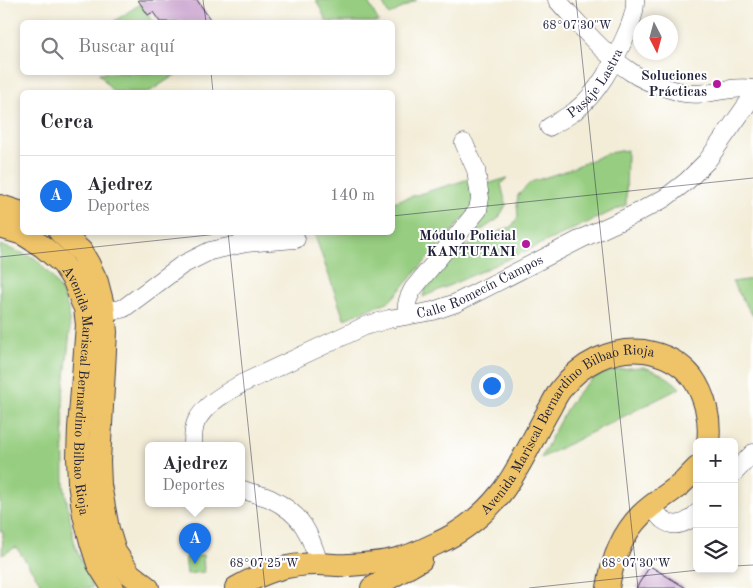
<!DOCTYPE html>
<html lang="es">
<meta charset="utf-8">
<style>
:root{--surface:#fff;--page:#f2f2f3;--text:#2b2b33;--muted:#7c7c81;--line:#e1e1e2;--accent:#1a73e8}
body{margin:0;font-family:"Old Standard TT",serif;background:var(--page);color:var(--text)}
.controls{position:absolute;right:15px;bottom:15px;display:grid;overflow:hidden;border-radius:8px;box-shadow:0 2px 8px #0003}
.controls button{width:45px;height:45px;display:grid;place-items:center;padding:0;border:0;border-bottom:1px solid var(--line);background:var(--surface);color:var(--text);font:25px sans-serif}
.compass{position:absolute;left:633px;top:15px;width:45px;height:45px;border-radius:50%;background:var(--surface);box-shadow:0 2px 8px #0003;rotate:174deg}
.you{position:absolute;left:491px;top:385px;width:18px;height:18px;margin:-12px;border:4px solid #fff;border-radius:50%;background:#1a73e8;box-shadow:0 0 0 8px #1a73e833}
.badge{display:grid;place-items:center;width:32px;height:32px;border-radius:50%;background:var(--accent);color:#fff;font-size:16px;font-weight:700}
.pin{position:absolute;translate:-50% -41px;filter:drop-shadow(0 1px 2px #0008)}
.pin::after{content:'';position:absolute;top:26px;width:18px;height:15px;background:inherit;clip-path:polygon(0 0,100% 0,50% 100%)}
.popup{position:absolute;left:145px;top:442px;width:100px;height:65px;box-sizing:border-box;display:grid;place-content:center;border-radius:8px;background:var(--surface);filter:drop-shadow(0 1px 4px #0005);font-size:16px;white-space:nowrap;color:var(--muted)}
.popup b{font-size:19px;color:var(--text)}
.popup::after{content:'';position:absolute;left:50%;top:100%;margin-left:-10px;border:10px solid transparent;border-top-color:var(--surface)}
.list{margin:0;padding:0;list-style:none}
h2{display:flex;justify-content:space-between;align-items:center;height:65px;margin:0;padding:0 20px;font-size:21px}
h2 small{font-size:16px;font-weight:400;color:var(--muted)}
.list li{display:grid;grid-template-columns:32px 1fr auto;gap:15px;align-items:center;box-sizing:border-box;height:80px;padding:0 20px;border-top:1px solid var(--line)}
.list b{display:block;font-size:19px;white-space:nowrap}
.list p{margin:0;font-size:16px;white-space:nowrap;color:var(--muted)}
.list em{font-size:16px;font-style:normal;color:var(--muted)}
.icon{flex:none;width:28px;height:28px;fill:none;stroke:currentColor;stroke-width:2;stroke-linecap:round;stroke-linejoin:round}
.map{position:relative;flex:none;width:753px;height:588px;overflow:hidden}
.search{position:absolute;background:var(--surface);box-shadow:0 2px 8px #0003;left:20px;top:20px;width:375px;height:55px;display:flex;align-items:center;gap:12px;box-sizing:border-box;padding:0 18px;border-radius:8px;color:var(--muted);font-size:19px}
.panel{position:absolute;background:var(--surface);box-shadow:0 2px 8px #0003;left:20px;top:90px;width:375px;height:145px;border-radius:8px}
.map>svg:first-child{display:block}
.green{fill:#96cd80;stroke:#5c785e}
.building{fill:#c9a2ce}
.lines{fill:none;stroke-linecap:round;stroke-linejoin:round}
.minor-casing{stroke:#414053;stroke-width:19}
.major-casing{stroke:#414053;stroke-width:24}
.minor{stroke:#fff;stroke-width:18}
.major{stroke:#efc469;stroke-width:22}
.ticks{fill:none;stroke:#22223b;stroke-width:1;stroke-opacity:0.45}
.poi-dot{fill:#b5179e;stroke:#fff;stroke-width:2}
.labels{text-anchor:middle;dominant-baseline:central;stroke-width:4;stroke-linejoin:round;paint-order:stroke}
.poi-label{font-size:14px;font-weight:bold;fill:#22223b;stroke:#fff;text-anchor:end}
.street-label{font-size:14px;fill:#22223b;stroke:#fff}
.ticks-label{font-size:12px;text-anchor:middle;fill:#22223b;stroke:#fff;stroke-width:4;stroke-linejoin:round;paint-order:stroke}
</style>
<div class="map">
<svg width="753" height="588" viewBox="0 0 753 588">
<rect width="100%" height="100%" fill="#fff"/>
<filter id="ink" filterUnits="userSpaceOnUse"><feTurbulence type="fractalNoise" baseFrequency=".02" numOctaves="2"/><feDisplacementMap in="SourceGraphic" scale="10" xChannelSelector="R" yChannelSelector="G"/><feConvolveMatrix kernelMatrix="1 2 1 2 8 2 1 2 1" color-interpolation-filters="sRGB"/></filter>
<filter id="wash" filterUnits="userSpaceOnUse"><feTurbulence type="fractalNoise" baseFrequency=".0096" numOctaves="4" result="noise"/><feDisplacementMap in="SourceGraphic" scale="20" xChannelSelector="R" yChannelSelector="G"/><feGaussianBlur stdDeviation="1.12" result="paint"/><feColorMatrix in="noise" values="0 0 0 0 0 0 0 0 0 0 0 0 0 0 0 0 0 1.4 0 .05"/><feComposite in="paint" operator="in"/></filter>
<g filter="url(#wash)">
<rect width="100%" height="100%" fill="#f3edd8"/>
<path class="green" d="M316,0H367L379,22H327Z
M381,0H417L389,15Z
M140,4L153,22H113Z
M99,73H178L149,92H113Z
M627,150L626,205L464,279L423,297L425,288L455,252L512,226L518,217L517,203L518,195L531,182L565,171L608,153Z
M507,178L501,184L506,205L498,219L483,229L461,239L484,185Z
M469,179L474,200L470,211L390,301L344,319L314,233L392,232L393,202Z
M0,245L35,258L52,277L63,294L69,312L70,331L63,396L64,485L75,546L93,588H44L16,547L2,555L3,532L0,531Z
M753,279V316L732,282Z
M643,367C658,371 669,377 680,388L541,458C555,432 567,399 591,380C605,369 626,368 643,367Z
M203,555L204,572L187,574L185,557Z"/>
<g id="blocks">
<path class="building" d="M138,0H197L212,22H160L153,12L148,15Z
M650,566L686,588H636Z"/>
</g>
</g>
<g filter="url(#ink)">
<use href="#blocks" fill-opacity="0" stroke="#414053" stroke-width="1"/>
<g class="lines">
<g class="minor-casing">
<g id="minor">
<path d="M557,0C580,25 602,53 631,72C642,80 656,85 670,89C674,90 679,92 684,93C707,97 730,85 753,89"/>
<path id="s1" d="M549,127C558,122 567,117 575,111C599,92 613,64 625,37C630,26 636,12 635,0"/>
<path d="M103,305L113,311L124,308L182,265L210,251L246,243L296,239"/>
<path d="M408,315C405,305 408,298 413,289L478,210L480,198L476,170L464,143"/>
<path id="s2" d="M193,445C193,438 193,429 196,422C205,404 224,394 241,384L365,326L389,319L433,311L456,303L585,237L635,214L665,198L687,181L707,161L753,96"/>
<path d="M734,473L753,453"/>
<path d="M241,489C251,493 262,495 271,499C302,514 310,533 319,564"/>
<path d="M652,506C655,510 659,517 663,520C675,529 688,523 697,513"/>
</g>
</g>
<g class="major-casing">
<g id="major">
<path d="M0,206L22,213"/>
<path id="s3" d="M0,227L23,234L42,246L63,264L74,281L82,302L85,308L87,325L79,428L78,457L79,483L84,515L91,542L98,564L113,588"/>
<path d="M60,232L81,251L88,263L97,282L103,305L106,332L99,461L100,485L108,529L115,552L130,574L148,588"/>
<path id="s4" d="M236,588C264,572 285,564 318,564C328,564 338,566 348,565C365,564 384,563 401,558C414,555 433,545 446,539C467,528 486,512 501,493C520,469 534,435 550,408C553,402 557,394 561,389C580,364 612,347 644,351C663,354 680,362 692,377C705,395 711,420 708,442"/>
<path d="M372,588L421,560"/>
<path d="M608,588C612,561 621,535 641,515C652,504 667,495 680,485C686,480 691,474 697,468"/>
</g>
</g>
<use href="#minor" class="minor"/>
<use href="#major" class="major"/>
</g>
</g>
<path class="ticks" d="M203,0L206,22M576,0L638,588M211,72L213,92M392,216L753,178M228,232L265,588M0,257L237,232M734,566L753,565M529,588L708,569"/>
<g class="poi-dot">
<circle cx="717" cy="84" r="5"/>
<circle cx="526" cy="244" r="5"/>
</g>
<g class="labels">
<g class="poi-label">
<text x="707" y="76">Soluciones<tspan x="707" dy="16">Prácticas</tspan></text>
<text x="516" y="236">Módulo Policial<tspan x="516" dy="16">KANTUTANI</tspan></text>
</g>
<g class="street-label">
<text stroke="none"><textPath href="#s1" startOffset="65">Pasaje Lastra</textPath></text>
<text stroke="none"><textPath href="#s2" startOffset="342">Calle Romecín Campos</textPath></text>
<text stroke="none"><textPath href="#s3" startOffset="205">Avenida Mariscal Bernardino Bilbao Rioja</textPath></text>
<text stroke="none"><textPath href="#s4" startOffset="391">Avenida Mariscal Bernardino Bilbao Rioja</textPath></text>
</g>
</g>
<g class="ticks-label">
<text x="577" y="29">68°07'30"W</text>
<text x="264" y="567">68°07'25"W</text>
<text x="636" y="567">68°07'30"W</text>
</g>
</svg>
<div class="controls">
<button>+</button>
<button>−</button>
<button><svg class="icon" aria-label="layers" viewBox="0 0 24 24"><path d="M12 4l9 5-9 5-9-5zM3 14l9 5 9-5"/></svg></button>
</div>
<svg class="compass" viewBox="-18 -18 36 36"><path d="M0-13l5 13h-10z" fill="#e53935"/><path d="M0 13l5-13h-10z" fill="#7c7c81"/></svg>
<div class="you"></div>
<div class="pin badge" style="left:195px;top:564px">A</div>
<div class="popup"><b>Ajedrez</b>Deportes</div>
<div class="search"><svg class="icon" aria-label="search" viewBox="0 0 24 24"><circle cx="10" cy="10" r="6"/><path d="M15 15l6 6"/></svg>Buscar aquí</div>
<section class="panel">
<h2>Cerca<small></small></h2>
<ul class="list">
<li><span class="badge">A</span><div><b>Ajedrez</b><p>Deportes</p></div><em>140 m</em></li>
</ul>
</section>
</div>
